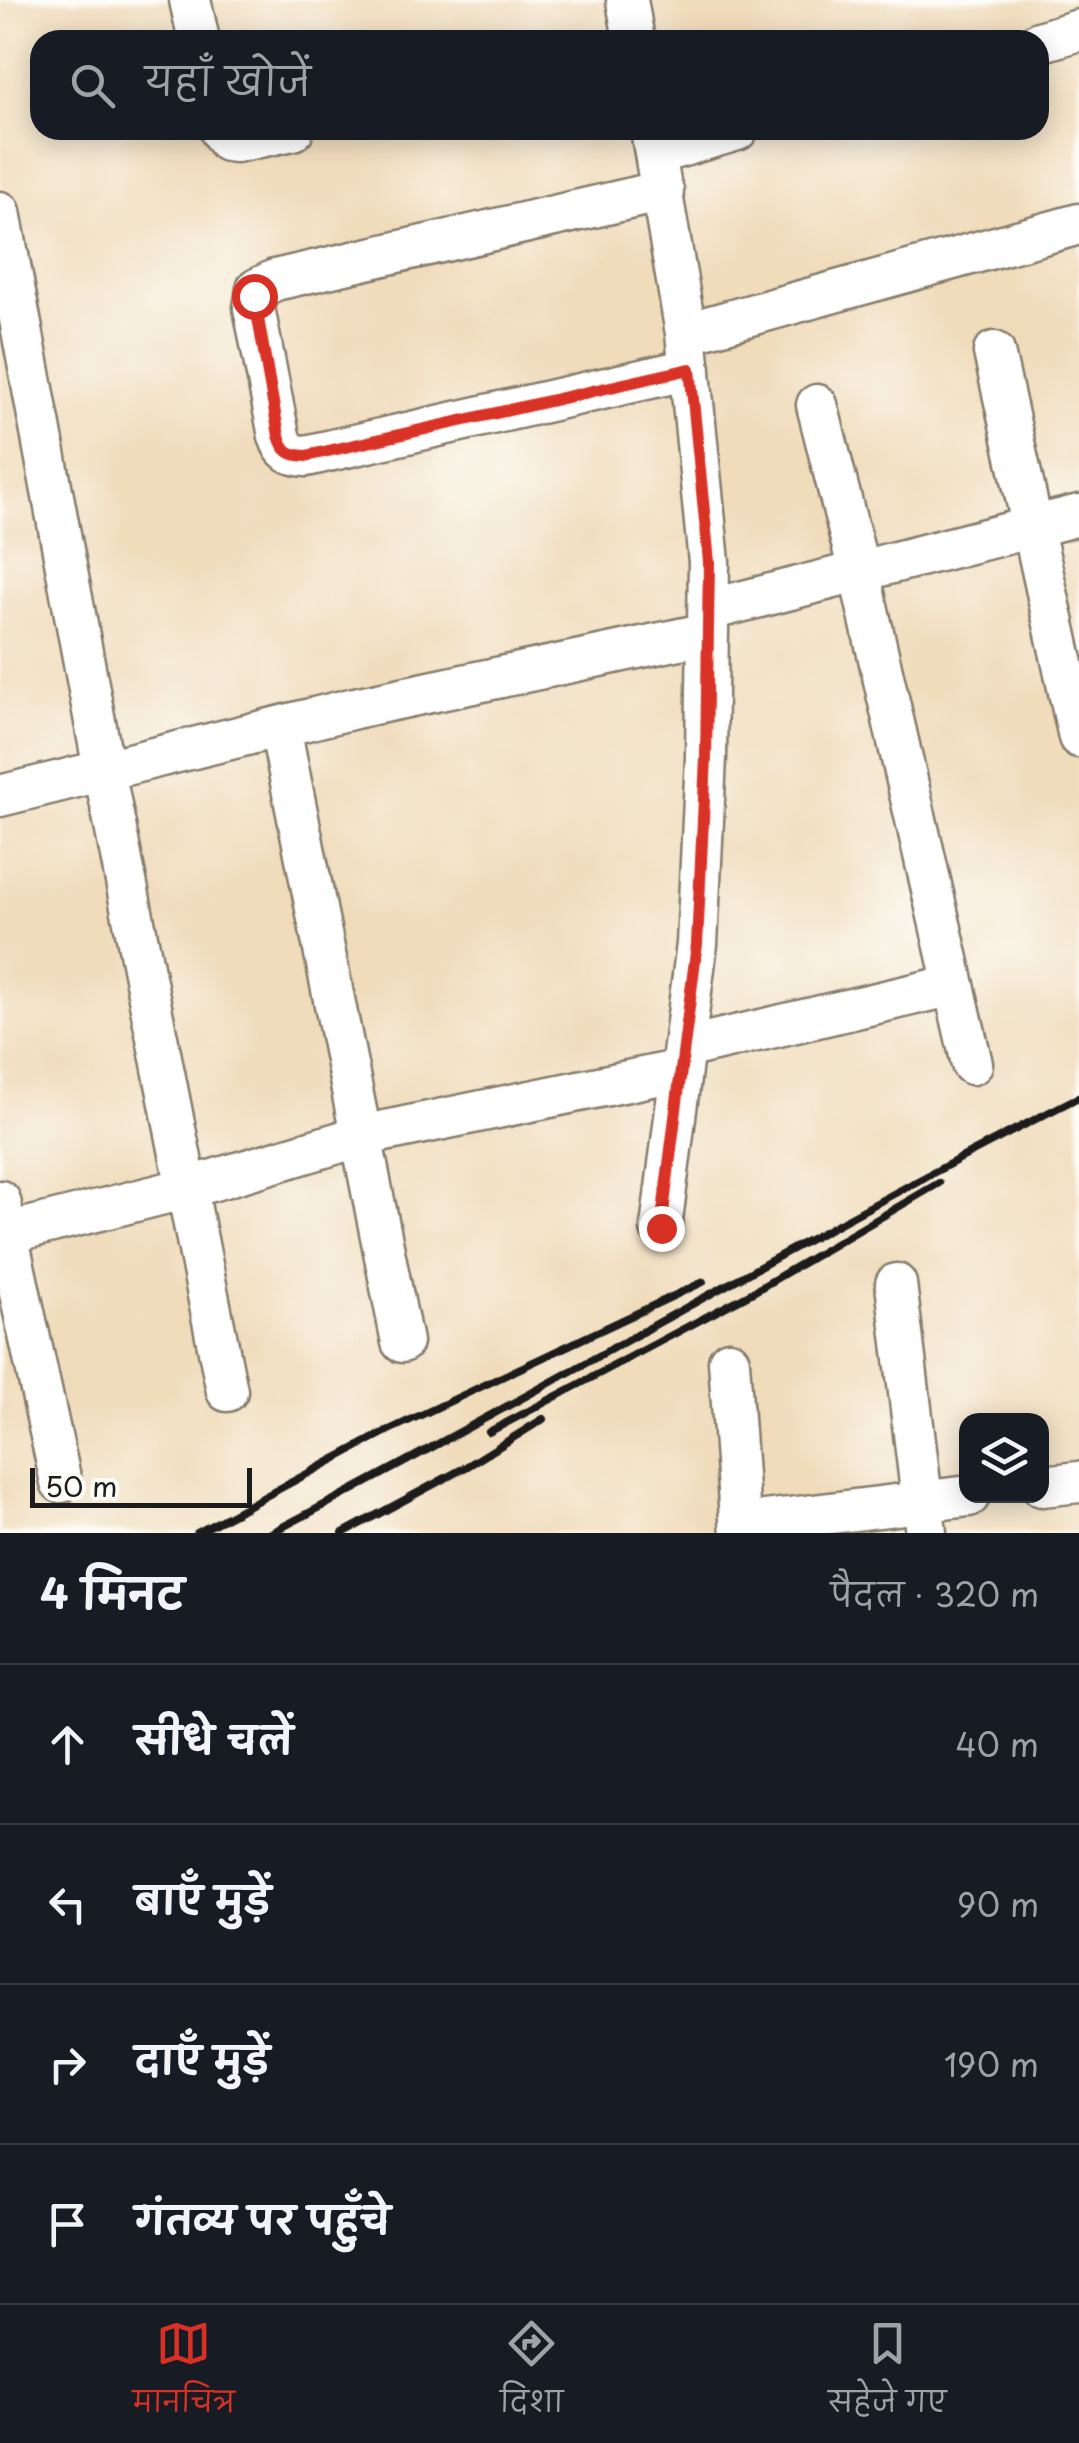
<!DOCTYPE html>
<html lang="hi">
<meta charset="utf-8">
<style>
:root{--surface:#171b24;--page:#242831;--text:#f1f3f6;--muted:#9ea1a6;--line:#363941;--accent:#d93025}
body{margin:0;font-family:"Playpen Sans","Playpen Sans Deva",sans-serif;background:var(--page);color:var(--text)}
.controls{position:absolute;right:30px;bottom:30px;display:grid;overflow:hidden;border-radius:20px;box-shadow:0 5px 25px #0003}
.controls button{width:90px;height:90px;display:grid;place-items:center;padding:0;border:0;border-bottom:2px solid var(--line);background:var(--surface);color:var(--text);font:50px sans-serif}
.scale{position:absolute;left:30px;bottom:25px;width:222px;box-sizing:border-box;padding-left:10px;border:5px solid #1c1c1c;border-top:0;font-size:28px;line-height:35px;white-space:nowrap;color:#1c1c1c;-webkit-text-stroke:8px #fdfcf7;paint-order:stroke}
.stop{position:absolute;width:30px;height:30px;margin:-22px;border:8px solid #d93025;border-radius:50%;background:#fff}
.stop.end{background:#d93025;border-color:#fff;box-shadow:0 2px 10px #0008}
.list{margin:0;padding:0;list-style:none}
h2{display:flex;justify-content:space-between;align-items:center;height:130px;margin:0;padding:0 40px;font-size:42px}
h2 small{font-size:32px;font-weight:400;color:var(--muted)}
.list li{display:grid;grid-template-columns:65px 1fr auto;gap:30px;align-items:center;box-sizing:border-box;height:160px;padding:0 40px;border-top:2px solid var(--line)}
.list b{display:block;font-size:38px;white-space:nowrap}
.list em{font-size:32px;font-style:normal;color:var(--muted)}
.icon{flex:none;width:55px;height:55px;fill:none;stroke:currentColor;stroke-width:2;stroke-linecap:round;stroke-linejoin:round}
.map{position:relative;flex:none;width:1079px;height:1533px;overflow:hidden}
.search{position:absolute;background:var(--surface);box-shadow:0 5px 25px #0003;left:30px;right:30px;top:30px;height:110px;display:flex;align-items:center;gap:25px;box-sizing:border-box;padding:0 35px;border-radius:30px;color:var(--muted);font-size:38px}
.sheet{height:770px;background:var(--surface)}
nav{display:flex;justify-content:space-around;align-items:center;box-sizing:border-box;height:140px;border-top:2px solid var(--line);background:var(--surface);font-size:28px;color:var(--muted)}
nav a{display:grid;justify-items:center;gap:5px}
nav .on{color:var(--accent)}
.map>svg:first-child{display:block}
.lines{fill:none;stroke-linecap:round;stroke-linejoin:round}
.minor-casing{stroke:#867c6c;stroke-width:45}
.minor{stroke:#fff;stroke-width:40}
.rail{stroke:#1c1c1c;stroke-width:8}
.route{stroke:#d93025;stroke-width:12}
</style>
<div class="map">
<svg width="1079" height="1533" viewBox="0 0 1079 1533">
<rect width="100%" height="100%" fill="#fdfcf7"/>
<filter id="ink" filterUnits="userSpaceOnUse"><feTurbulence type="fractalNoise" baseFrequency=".01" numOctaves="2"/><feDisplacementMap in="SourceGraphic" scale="20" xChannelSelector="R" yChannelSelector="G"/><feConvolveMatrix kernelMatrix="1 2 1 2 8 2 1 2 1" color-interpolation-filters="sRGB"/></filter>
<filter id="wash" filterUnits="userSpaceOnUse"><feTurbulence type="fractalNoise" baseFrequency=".0048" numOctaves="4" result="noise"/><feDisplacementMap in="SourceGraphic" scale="40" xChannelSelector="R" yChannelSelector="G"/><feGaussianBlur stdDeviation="2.25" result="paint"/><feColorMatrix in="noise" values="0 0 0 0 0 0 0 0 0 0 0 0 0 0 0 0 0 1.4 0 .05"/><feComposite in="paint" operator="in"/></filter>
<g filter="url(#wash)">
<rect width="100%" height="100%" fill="#f0dcbb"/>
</g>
<g filter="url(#ink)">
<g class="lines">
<g class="minor-casing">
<path id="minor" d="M190,0L199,40
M627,0L634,40
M1039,42L1079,30
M220,130L227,141L236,142L293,130
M651,130L686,333L709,562L706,757L697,944L661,1228
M656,154L737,130
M663,191L275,280L257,289L254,308L279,436C284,452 290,455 306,456L690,369
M0,212L104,770L227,1391
M686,333L1079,224
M994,352L1079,737
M817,405L859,571L972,1064
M709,610L1079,515
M280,727L402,1342
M0,796L355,708L708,633
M684,1048L954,985
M0,1201L61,1482
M0,1235L187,1188L361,1136L681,1070
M896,1284L926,1533
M729,1361L741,1533
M1042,1486L1079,1482
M741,1524L969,1496"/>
</g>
<use href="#minor" class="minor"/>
<path class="rail" d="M489,1432L753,1292L939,1183
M197,1533L387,1431L703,1282
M271,1533C543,1392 806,1235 1079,1097
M343,1533L466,1467L543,1419"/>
</g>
</g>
<g class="lines" filter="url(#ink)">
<path class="route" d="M254,296L279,436C284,452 290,455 306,456L690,369L709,562L706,757L697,944L661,1228"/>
</g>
</svg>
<div class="controls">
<button><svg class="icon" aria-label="layers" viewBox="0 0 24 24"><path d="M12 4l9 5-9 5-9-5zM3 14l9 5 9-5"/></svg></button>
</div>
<div class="scale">50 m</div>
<div class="stop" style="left:254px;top:296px"></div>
<div class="stop end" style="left:661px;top:1228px"></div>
<div class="search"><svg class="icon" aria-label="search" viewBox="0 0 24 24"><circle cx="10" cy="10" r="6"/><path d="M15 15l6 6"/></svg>यहाँ खोजें</div>
</div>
<section class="sheet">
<h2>4 मिनट<small>पैदल · 320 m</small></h2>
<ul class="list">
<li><svg class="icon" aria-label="ahead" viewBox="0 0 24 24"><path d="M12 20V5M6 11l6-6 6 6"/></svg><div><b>सीधे चलें</b></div><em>40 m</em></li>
<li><svg class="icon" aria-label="left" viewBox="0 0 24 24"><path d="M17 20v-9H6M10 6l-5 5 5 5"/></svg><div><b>बाएँ मुड़ें</b></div><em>90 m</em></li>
<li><svg class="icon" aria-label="right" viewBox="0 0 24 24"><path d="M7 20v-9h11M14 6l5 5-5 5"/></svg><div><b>दाएँ मुड़ें</b></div><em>190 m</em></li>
<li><svg class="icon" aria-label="arrive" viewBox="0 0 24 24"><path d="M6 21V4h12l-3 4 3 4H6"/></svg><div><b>गंतव्य पर पहुँचे</b></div></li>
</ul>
</section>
<nav>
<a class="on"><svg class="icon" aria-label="map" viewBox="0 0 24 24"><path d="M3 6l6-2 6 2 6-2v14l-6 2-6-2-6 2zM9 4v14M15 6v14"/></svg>मानचित्र</a>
<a><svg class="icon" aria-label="directions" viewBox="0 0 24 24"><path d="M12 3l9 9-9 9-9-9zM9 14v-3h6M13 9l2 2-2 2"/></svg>दिशा</a>
<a><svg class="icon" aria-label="saved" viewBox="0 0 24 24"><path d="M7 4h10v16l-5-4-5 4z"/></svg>सहेजे गए</a>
</nav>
